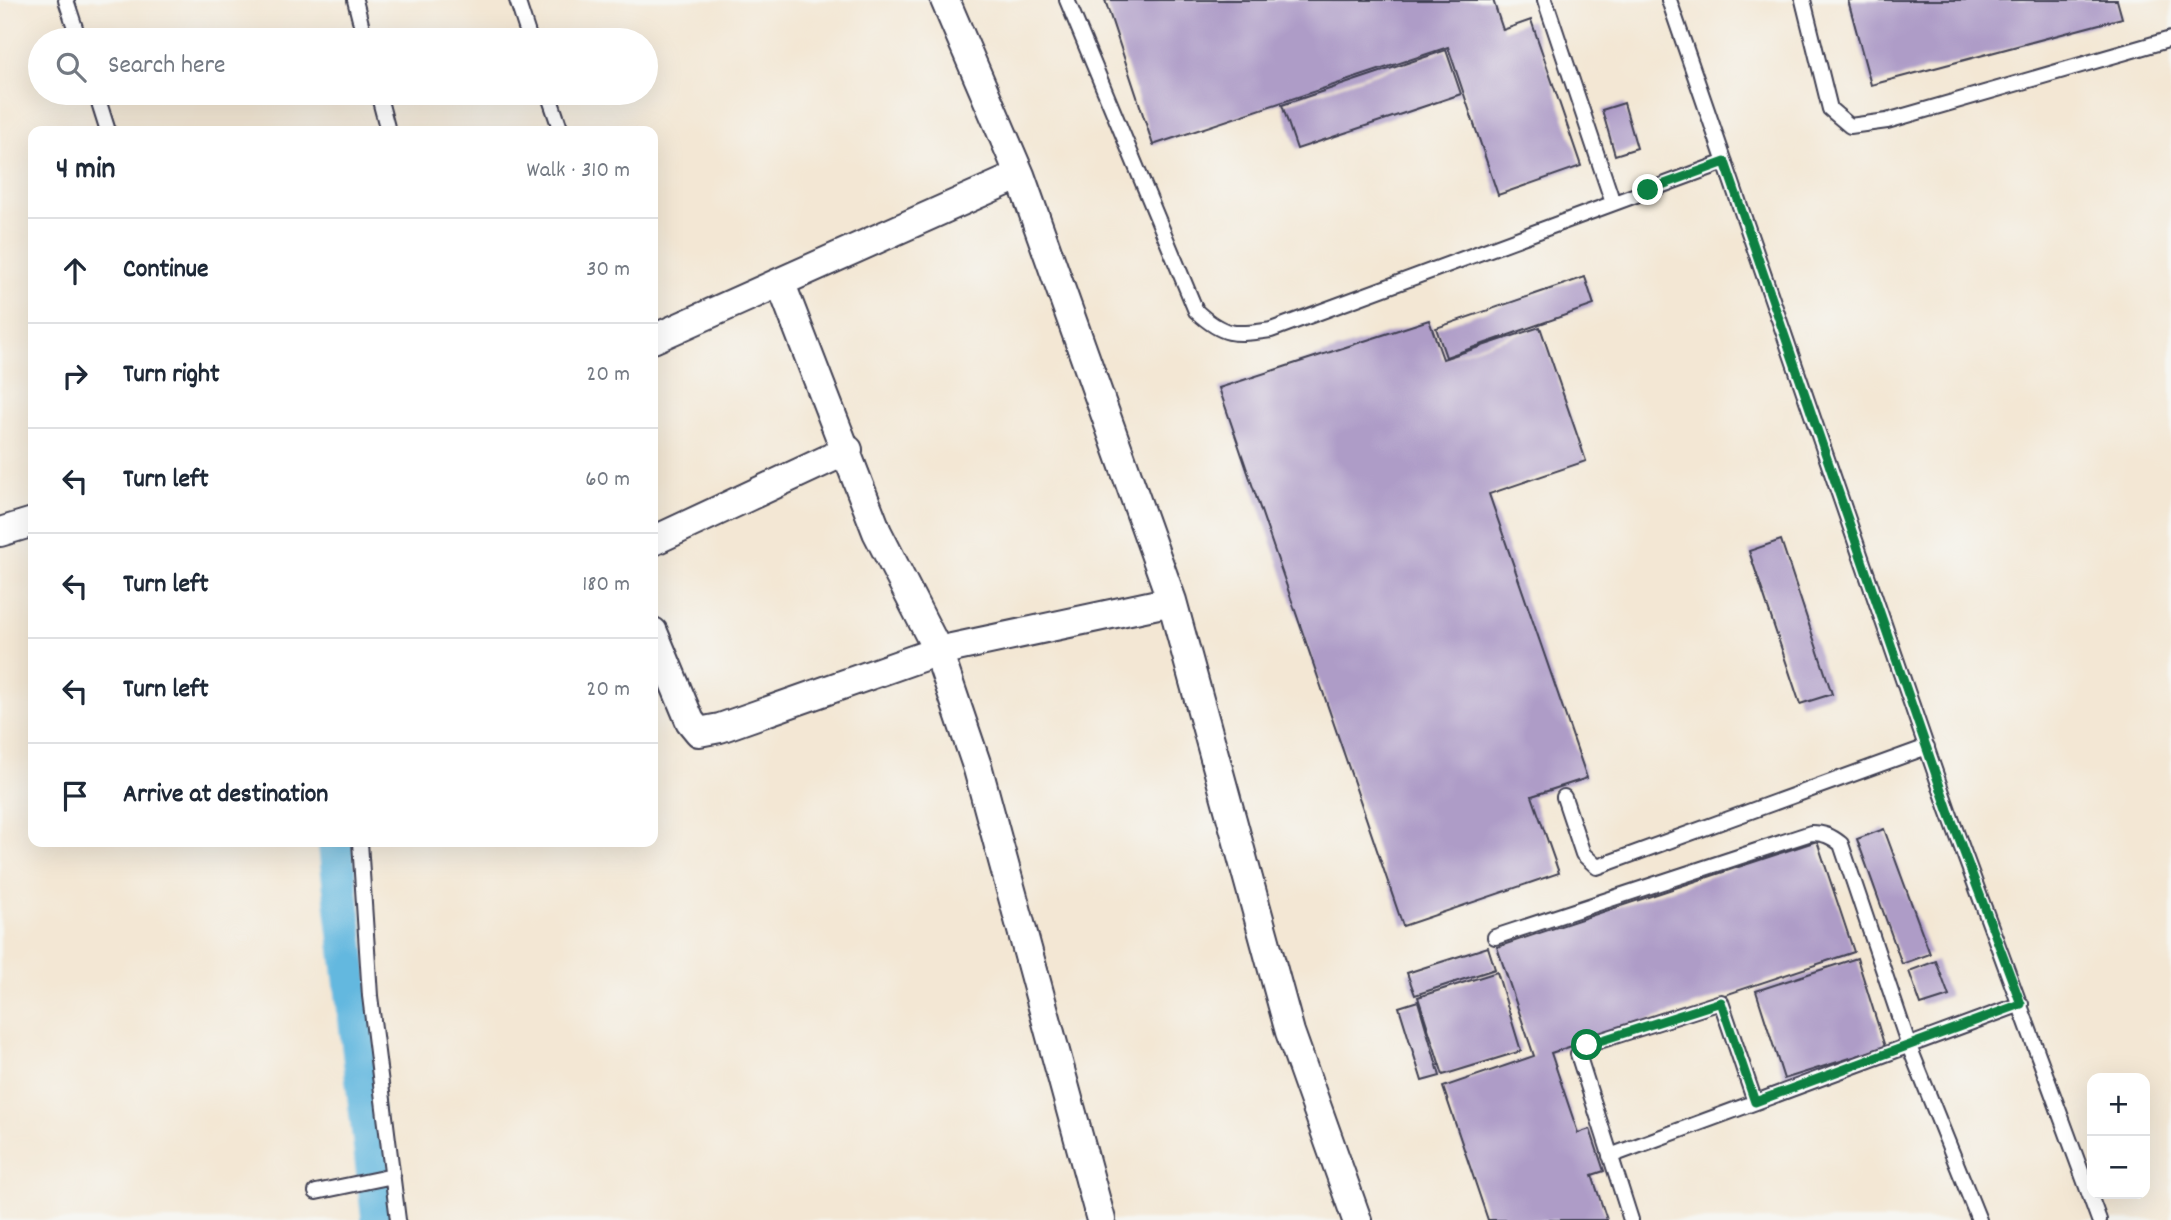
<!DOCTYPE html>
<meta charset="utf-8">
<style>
:root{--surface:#fff;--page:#f6f6f7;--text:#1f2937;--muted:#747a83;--line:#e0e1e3}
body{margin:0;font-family:Dekko,sans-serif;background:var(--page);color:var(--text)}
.controls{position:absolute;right:21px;bottom:21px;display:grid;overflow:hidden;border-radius:14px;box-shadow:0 7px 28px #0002}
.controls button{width:63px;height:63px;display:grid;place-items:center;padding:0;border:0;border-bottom:2px solid var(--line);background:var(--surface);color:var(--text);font:35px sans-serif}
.stop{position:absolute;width:21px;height:21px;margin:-16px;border:5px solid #0b8043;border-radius:50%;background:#fff}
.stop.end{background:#0b8043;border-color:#fff;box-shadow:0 2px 7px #0008}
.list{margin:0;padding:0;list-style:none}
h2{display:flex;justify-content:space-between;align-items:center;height:91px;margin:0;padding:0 28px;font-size:30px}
h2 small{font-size:23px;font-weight:400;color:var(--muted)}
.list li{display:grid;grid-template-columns:46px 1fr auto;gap:21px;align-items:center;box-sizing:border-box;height:105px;padding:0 28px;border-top:2px solid var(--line)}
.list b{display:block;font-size:26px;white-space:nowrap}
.list em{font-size:23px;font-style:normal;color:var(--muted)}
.icon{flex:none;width:38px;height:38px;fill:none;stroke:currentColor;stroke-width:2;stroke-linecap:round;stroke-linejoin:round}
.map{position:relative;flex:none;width:2171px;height:1220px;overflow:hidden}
.search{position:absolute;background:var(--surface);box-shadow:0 7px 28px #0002;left:28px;top:28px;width:630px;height:77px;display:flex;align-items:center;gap:18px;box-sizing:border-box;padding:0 24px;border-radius:38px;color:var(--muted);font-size:26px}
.panel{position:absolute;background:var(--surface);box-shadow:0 7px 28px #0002;left:28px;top:126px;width:630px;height:721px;border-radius:14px}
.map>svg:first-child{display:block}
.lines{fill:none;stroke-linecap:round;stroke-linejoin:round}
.canal{stroke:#63b8df;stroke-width:35}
.building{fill:#ae9cc7}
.lane-casing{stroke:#414052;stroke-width:18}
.street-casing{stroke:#414052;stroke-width:32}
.lane{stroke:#fff;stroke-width:14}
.street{stroke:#fff;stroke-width:28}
.route{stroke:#0b8043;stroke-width:9}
</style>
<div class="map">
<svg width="2171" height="1220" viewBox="0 0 2171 1220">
<rect width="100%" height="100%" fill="#f6f6f2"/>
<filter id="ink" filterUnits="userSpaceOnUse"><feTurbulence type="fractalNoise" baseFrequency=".0143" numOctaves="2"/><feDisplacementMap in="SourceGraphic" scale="14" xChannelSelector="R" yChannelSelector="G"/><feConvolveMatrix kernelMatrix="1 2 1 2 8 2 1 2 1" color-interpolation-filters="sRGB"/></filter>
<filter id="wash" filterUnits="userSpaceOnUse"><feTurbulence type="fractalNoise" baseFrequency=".00686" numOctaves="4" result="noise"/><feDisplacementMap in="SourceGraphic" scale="28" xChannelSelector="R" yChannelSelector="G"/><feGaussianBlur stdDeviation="1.57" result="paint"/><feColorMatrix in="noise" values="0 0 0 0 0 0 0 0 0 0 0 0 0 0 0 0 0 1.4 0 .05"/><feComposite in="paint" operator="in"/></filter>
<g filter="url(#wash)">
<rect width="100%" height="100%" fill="#f3e7d4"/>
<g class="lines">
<path class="canal" d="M335,842L379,1220"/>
</g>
<g id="blocks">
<path class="building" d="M1105,0H1493L1503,30L1531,20L1581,166L1498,195L1448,47L1153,145Z
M1848,0H2117L2122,18L1871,85Z
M1446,50L1461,94L1297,149L1282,105Z
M1624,103L1637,148L1615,155L1602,110Z
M1585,277L1594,305L1446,357L1436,328Z
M1429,320L1443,359L1540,327L1586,461L1489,494L1587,778L1532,796L1559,873L1403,926L1219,388Z
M1781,540L1832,694L1800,704L1749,551Z
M1884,829L1930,954L1902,964L1857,839Z
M1817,841L1854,952L1551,1053L1578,1133L1590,1129L1604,1171L1592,1175L1607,1220H1488L1443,1087L1534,1056L1497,947Z
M1488,947L1495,969L1415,995L1407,973Z
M1857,958L1885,1047L1784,1079L1756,991Z
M1936,961L1949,996L1921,1005L1909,971Z
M1497,972L1521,1051L1443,1075L1418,997Z
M1418,1001L1440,1076L1422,1081L1399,1007Z"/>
</g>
</g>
<g filter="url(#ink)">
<use href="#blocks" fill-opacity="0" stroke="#414052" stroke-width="2"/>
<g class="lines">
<g class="lane-casing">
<path id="lane" d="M66,0L79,40
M355,0L365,40
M517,0L530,40
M1067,0L1196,311C1224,337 1234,335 1271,330L1725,162
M1545,0L1613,203
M1669,0L1948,810L2099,1220
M1803,0L1830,109L1850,126L1887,121L2171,39
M96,93L108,131
M378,93L388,131
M548,93L561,131
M1564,797L1583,854L1597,867L1927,747
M360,842L370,996L398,1220
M1495,937L1811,833C1824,833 1831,836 1841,844L1909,1046L1979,1220
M1610,1156L2021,1004
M316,1192L393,1176
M1631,1220L1578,1054L1587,1045L1721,1002L1755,1102"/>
</g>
<g class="street-casing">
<path id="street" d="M945,0L1020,175L1172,601L1290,1032L1357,1220
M781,284L877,532L938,651L978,769L1101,1220
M653,339L1020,175
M0,532L33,522
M653,541L848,450
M653,632L690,721L699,732L720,728L938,651L1172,601"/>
</g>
<use href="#lane" class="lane"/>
<use href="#street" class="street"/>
</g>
</g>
<g class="lines" filter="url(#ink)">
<path class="route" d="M1587,1045L1721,1002L1755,1102L2021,1004L1948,810L1725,162L1648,190"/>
</g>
</svg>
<div class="controls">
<button>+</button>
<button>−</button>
</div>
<div class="stop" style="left:1587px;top:1045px"></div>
<div class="stop end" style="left:1648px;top:190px"></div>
<div class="search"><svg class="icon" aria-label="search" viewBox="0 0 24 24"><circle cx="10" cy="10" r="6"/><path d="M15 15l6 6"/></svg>Search here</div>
<section class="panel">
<h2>4 min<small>Walk · 310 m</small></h2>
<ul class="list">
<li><svg class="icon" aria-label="ahead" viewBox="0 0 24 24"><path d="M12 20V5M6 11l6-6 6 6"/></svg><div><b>Continue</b></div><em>30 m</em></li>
<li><svg class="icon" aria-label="right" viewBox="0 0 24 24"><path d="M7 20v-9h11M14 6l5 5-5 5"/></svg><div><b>Turn right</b></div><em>20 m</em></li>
<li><svg class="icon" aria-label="left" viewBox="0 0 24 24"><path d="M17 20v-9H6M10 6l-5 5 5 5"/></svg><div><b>Turn left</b></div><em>60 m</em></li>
<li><svg class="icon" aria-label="left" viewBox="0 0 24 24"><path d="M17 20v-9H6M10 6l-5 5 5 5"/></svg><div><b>Turn left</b></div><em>180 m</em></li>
<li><svg class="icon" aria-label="left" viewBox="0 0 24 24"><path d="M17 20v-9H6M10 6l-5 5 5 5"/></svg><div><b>Turn left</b></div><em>20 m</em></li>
<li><svg class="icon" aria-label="arrive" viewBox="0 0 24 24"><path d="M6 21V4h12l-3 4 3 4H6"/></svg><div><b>Arrive at destination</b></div></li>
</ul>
</section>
</div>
